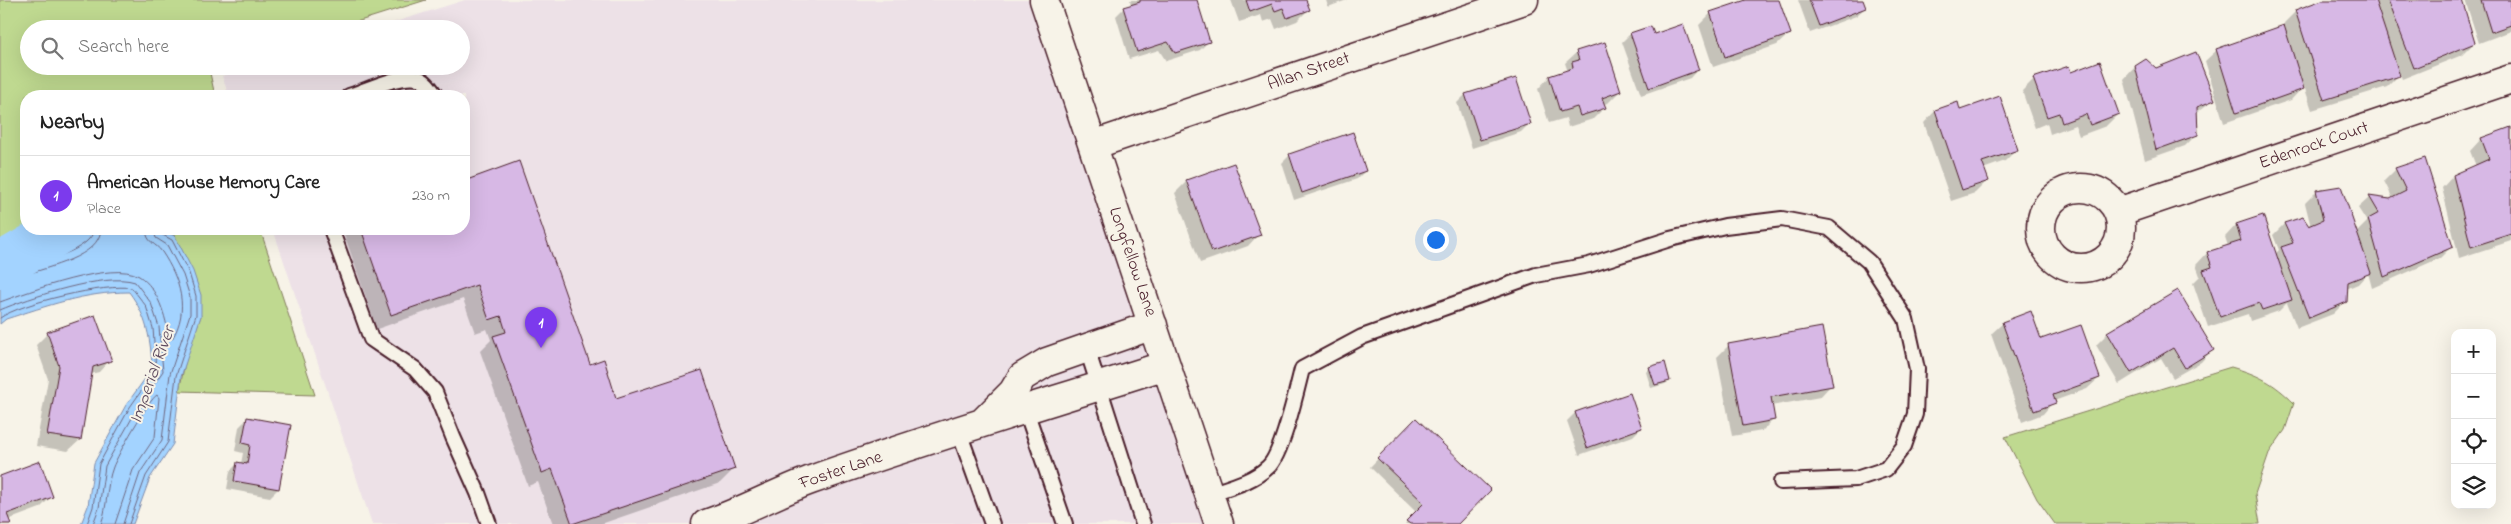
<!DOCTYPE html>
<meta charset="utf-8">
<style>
:root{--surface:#fff;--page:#f6f6f6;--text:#222;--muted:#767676;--line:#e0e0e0;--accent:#7c3aed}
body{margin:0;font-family:"Indie Flower",sans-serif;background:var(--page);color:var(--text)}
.controls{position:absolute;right:15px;bottom:15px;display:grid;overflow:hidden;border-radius:10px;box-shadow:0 5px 20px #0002}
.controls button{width:45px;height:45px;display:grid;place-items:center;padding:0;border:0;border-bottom:1px solid var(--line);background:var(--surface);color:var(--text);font:25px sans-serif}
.you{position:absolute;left:1435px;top:239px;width:18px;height:18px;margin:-12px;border:4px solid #fff;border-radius:50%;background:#1a73e8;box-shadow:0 0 0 8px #1a73e833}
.badge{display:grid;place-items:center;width:32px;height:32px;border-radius:50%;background:var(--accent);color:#fff;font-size:16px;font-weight:700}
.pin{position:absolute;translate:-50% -41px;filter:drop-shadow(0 1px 2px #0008)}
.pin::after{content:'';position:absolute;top:26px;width:18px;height:15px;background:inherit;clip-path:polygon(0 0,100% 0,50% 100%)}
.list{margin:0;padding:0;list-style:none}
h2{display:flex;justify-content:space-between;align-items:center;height:65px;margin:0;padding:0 20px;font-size:21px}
h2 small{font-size:16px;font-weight:400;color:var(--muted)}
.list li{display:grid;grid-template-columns:32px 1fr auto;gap:15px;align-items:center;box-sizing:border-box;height:80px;padding:0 20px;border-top:1px solid var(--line)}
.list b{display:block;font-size:19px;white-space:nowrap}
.list p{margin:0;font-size:16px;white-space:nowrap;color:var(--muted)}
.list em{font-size:16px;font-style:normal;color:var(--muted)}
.icon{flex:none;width:28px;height:28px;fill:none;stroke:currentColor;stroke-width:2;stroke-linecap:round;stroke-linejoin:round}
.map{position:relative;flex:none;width:2511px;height:524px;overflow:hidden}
.search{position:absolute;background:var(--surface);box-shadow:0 5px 20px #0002;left:20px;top:20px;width:450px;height:55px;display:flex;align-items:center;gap:12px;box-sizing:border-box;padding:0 18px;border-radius:28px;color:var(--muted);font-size:19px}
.panel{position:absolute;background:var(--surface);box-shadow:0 5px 20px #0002;left:20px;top:90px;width:450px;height:145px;border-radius:20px}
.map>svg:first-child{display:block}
.built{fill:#ede1e7}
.green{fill:#bfd990;stroke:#847c5e}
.water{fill:#a3d3ff;stroke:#7f8baa}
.shadow{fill:#0003}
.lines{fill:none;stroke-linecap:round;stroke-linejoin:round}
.shore{stroke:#6e6780;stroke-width:1}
.river{stroke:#a3d3ff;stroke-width:46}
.building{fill:#d7b8e5;stroke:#4a1f2b}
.service-casing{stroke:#4a1f2b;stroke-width:18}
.minor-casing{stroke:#4a1f2b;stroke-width:31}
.service{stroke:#f7f3e8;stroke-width:14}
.minor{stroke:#f7f3e8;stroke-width:28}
.labels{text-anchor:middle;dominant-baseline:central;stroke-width:4;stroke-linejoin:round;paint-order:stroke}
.street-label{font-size:18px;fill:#4a1f2b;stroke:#f7f3e8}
.water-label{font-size:19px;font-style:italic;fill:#604c60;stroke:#f7f3e8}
</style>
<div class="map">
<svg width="2511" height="524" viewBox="0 0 2511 524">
<rect width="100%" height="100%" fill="#f7f3e8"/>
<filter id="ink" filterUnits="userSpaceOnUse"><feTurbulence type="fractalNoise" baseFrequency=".02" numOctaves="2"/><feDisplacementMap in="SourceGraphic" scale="10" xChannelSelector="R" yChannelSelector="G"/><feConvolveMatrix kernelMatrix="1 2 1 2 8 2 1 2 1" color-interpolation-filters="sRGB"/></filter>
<g filter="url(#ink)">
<path class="built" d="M465,0H1032L1209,524H372L273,229H464V96H229L222,76L253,66H461V29H373Z"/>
<path class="green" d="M0,0H426L334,29H29V66H217L210,73L215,96H26V229H85C60,248 28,252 0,267Z
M160,229H260L315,395L179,391L187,354L201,316L175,236Z
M2231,367C2259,375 2274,383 2294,403L2285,430L2269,453L2255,494L2260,524H2055L2037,499L2005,437Z"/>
<path class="water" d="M85,229H160L175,236L193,271L201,295V316L181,377L173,444L150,478L133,524H81L88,506L94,463L126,405L152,369C151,340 147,316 129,292C85,292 47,306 6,319L0,324V267C28,252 60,248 85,229Z"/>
<path class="shadow" d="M1130,0H1195L1208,42L1200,50L1166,61L1159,50L1129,59L1116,16L1124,8L1131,6Z
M1231,0H1305L1308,10L1297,21L1276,29L1272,19L1263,22L1261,15L1239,22Z
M1326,0H1347L1328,7Z
M1749,0H1777L1789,34L1777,45L1713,67L1699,25L1711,13Z
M1798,0H1862L1865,8L1856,16L1810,33Z
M2325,0H2461L2474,43L2462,55L2402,79L2400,74L2387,87L2312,110L2304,86L2291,100L2224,123L2205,61L2217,50L2285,26L2284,23L2296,11Z
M2465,0H2511V31L2479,43Z
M1650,27L1653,36L1698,69L1690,78L1641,95L1622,42L1630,34Z
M1577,52L1620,91L1608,103L1603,104L1604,108L1593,119L1568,127L1566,118L1549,123L1538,89L1549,77L1563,73L1567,69L1565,63Z
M2135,67L2155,70L2213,100L2196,113L2197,134L2185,146L2145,160L2124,79Z
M2070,73L2118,114L2106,126L2079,136L2075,125L2050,134L2047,123L2035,128L2022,91L2034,79Z
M1515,79L1529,124L1521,132L1472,148L1457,103L1465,95Z
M1957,104L1959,111L2017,149L2005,161L1983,169L1987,181L1975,193L1951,201L1924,123L1935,111Z
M2511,132V241L2459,258L2442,188L2453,176L2476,166L2470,151L2481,139Z
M1290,155L1365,171L1357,179L1294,200L1282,163Z
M518,162L589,365L615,400L734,469L720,483L601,524H553L538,482L528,486L480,351L491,340L487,329L475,333L463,299L377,329L344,234L350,229H464V182Z
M2396,169L2452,246L2440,258L2372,288L2368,273L2358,284L2346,289L2345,302L2333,314L2297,328L2287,303L2279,311L2250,321L2248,314L2208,327L2193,283L2200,276L2196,265L2207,253L2228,246L2225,237L2236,225L2262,216L2275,254L2279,250L2273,235L2284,224L2311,227L2305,203L2316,192L2341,188L2356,233L2367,222L2358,208L2370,197L2393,199L2384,181Z
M1187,181L1259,234L1248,246L1200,263L1175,193Z
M2177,292L2212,350L2201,362L2173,378L2161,358L2119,384L2096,345L2108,333Z
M2003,323L2040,341L2099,378L2087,389L2054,401L2043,414L2022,422L1991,334Z
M48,333L110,360L99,372L91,374L80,440L68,451L36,446L48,379L36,345Z
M1729,345L1831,385L1820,397L1771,406L1774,419L1762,431L1732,436L1717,357Z
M1650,368L1669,380L1665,384L1651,388L1646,372Z
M1575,413L1641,428L1633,436L1579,455L1567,421Z
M247,419L278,489L270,497L227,489L230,471L238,463L241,464L243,453L235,451L239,427Z
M1416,419L1457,524H1405L1416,512L1370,467Z
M0,477L52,496L40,508L8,520L9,524H0Z"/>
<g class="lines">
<path class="shore" d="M0,271L61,248L85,235L87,229
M0,277C8,277 14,271 22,268C39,262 92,251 94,229
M0,285C10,284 17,278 25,275C47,267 100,257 101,229
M0,302C28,292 113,260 139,276C158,288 166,317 169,338L172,339C190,310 180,279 162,252C156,243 146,243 146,229
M0,310C28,298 106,272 135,282L151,303L159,327L163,371L136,411L105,466L99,508L93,524
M0,318C20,303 107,283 132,288L146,306L153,328L156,370L130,407L99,464L93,507L87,524
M101,524C108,506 106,485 113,467C117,456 149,399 157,395L159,398L155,437L133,470L115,524
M123,524L140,473L162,440L170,374L190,314V297L183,275L167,245L156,238L153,229
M129,524L146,476L168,442L176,376L196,315V296L189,273L172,240L161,234L159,229"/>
<path class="river" d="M0,266L63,229"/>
</g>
<path class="building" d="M1140,0H1197L1210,42L1175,53L1168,42L1137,52L1123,7L1140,2Z
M1246,0H1306L1310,10L1287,18L1283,8L1275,11L1272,4L1250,12Z
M1746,0H1779L1791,34L1725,57L1710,12Z
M1809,0H1863L1866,8L1819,26Z
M2322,0H2375L2400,76L2324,100L2295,10Z
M2388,0H2462L2475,43L2414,68Z
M2481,0H2511V25L2491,32Z
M1683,24L1699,70L1649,88L1630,33L1651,26L1654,34Z
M2284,25L2304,89L2236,113L2216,49Z
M1605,42L1621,91L1602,98L1606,108L1580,116L1577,107L1560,112L1549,76L1573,68L1572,62L1579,60L1576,51Z
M2196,52L2215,100L2197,107L2198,135L2156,150L2135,66L2146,59L2156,68Z
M2100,61L2119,114L2090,125L2086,114L2062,123L2059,113L2047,117L2033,78L2069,66L2071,72Z
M1516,78L1531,124L1480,140L1465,94Z
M2000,96L2018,150L1982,162L1989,181L1962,190L1935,110L1958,102L1960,110Z
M2511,127V234L2471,247L2453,175L2489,159L2481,138Z
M1353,132L1366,171L1302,193L1289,154Z
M2425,158L2453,247L2384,277L2368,219L2379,213L2369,196L2390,199L2406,191L2395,168Z
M519,161L590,364L604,359L616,398L702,370L735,469L572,524L552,469L542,473L493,336L506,332L501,316L489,320L477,285L391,315L361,229H464V181Z
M1234,163L1261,235L1212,252L1186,180Z
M2341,186L2371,273L2348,282L2347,302L2309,318L2281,247L2293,243L2284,223L2303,217L2309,226L2323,220L2316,190Z
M2263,215L2292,300L2262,310L2259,303L2220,317L2203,270L2212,267L2207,252L2241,241L2236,224Z
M2178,290L2214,350L2185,368L2173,348L2131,373L2107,332Z
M2031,311L2041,339L2081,325L2100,378L2053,395L2056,403L2034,411L2002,322Z
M95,315L112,361L93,367L81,440L47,435L59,366L47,332Z
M1822,327L1833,386L1771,397L1775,420L1743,426L1728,344Z
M1665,362L1670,381L1655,385L1649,367Z
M1630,393L1642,428L1587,448L1575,412Z
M247,417L291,425L279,489L234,481L237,462L247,464L250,445L242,443Z
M1416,418L1491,490L1458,524H1410L1406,521L1424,503L1377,458Z
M40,461L53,497L7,514L11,524H0V476Z"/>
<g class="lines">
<g class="service-casing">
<path id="service" d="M349,96C365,91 400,74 417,78C426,80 431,89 436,96
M331,229L371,339L415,369L435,392L453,437L478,493L489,524
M1087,349L1143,524
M1024,405L1065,524
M959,432L992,524
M1209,494C1230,487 1252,482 1268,467C1282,455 1297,389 1302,369L1362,337L1536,275L1589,265L1670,239L1725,226L1782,219L1829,228L1869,262L1906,319L1917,369L1915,414L1904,446L1886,469L1856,479L1781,482"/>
</g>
<g class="minor-casing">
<path id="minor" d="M1044,0L1219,524
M1093,145L1524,0
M2041 228a40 40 0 1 1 80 0a40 40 0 1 1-80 0Z
M2118,212L2511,79
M984,421L1013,392L1022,377L1047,362L1153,325
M706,524C742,512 776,493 811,480C928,438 1048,403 1166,365"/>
</g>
<use href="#service" class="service"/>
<use href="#minor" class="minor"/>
</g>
</g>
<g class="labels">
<g class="street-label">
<text transform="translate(1309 72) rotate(-19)">Allan Street</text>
<text transform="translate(2314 146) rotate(-19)">Edenrock Court</text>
<text transform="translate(1132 262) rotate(71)">Longfellow Lane</text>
<text transform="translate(841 471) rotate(-19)">Foster Lane</text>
</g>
<g class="water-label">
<text transform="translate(153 375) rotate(-70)">Imperial River</text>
</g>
</g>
</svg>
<div class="controls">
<button>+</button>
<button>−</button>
<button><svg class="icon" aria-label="locate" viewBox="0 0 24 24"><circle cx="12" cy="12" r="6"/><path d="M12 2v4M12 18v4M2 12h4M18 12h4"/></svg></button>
<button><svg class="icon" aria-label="layers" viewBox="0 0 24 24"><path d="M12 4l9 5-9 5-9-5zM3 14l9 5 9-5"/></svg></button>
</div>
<div class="you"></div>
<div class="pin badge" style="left:541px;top:348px">1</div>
<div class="search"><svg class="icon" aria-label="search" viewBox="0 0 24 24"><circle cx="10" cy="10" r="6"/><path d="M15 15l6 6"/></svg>Search here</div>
<section class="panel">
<h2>Nearby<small></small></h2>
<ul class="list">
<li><span class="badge">1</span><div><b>American House Memory Care</b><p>Place</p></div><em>230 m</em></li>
</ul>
</section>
</div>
